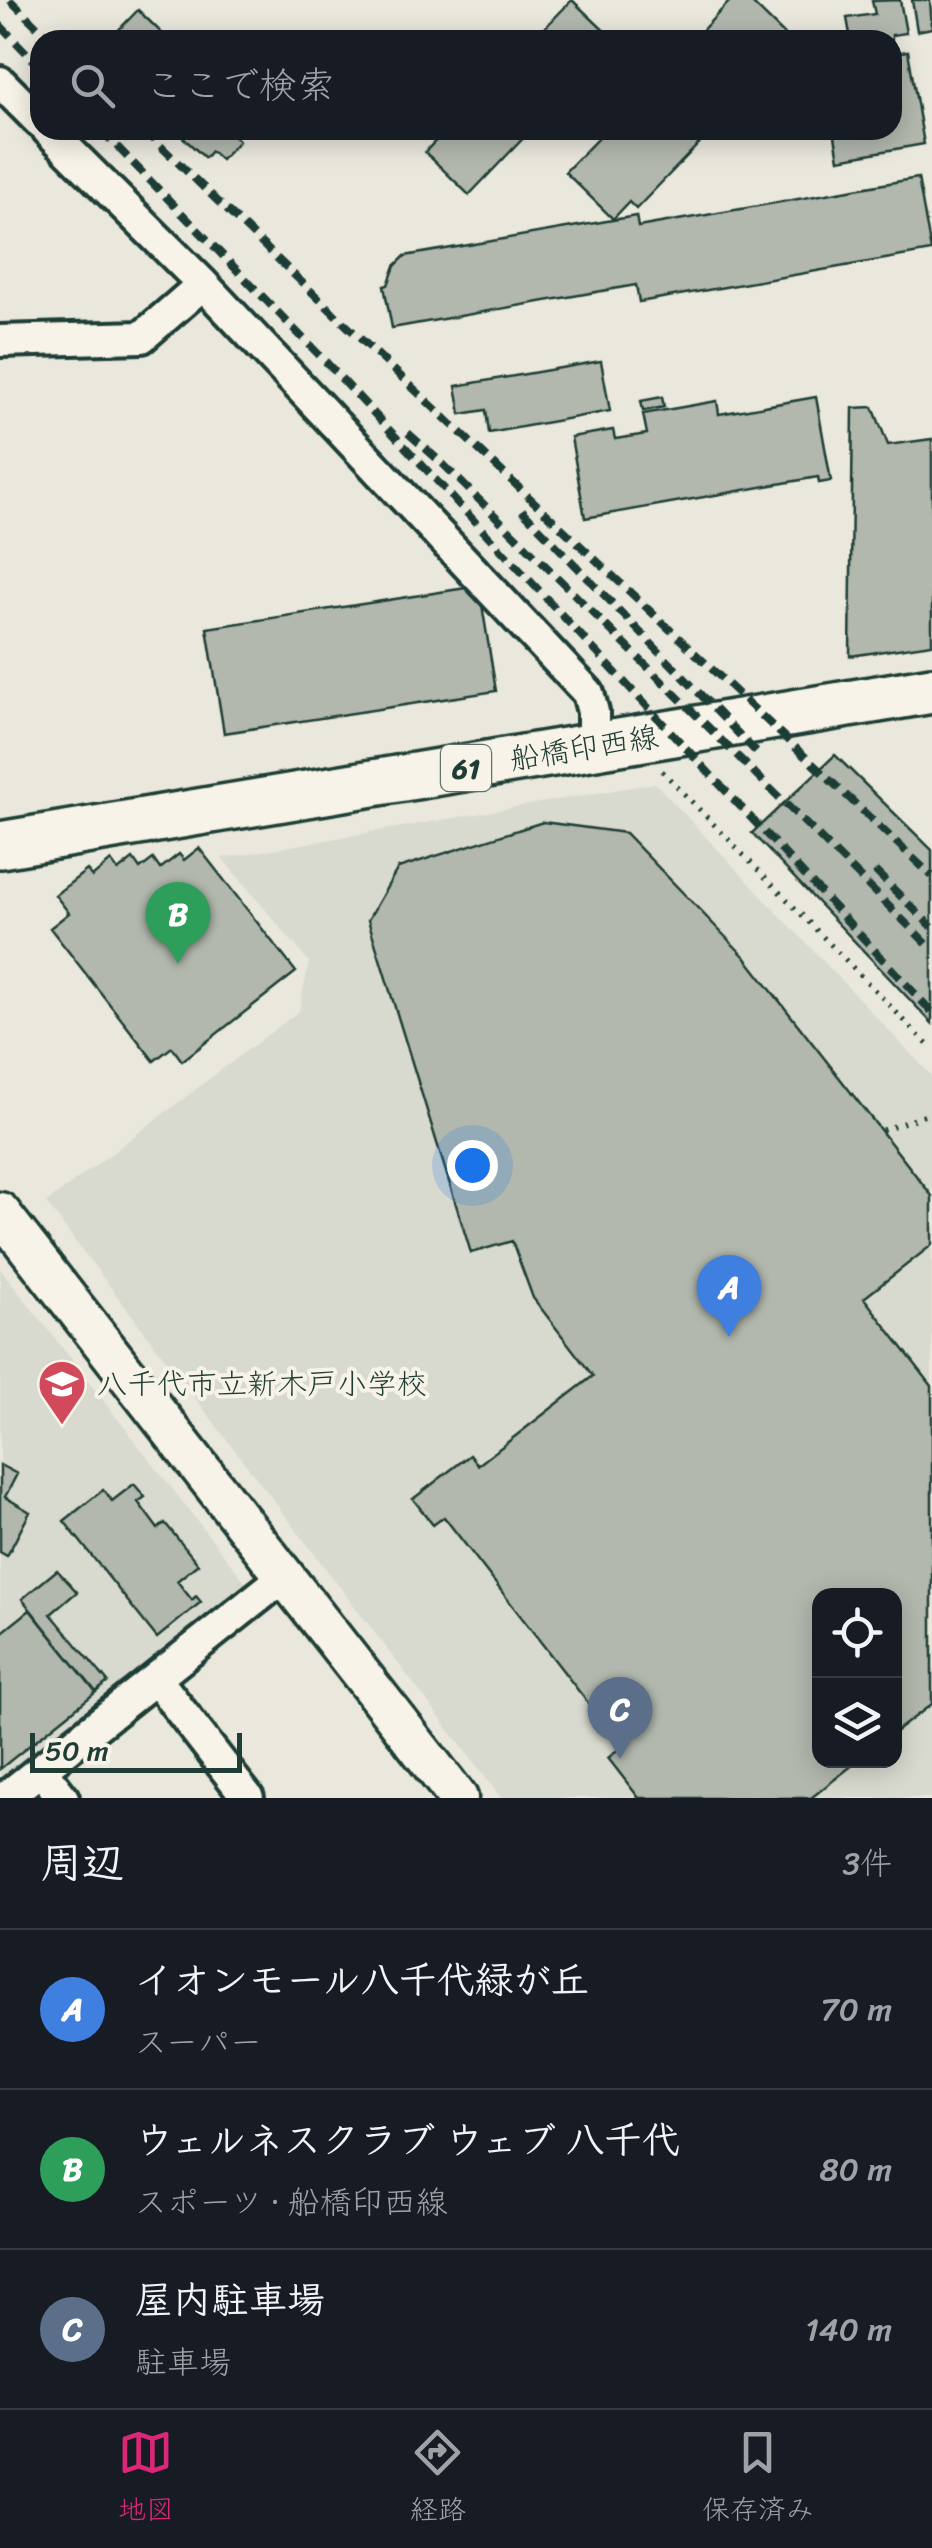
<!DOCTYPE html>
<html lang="ja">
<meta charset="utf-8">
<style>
:root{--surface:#171b24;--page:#20242c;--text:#f1f3f6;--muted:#9ea1a6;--line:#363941;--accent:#db2777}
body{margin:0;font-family:Sriracha,"Klee One",sans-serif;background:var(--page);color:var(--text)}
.controls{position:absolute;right:30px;bottom:30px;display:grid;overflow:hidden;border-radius:20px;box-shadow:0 5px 25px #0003}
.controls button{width:90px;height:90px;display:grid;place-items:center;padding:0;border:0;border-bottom:2px solid var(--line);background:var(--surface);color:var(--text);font:50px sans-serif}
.scale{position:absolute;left:30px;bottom:25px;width:212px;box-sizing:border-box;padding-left:10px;border:5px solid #1f3d34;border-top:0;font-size:28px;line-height:35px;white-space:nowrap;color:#1f3d34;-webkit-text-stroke:8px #f7f3e8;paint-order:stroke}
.you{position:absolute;left:472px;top:1165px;width:35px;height:35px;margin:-25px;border:8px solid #fff;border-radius:50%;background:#1a73e8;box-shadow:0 0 0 15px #1a73e833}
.badge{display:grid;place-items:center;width:65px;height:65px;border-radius:50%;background:var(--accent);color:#fff;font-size:32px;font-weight:700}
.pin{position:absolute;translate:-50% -82px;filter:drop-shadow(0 2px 5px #0008)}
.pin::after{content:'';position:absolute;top:52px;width:35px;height:30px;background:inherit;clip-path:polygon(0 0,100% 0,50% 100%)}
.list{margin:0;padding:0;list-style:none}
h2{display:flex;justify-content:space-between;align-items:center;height:130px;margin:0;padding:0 40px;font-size:42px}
h2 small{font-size:32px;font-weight:400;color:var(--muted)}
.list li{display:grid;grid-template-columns:65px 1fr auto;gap:30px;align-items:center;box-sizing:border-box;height:160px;padding:0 40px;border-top:2px solid var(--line)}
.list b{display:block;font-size:38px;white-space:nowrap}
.list p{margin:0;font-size:32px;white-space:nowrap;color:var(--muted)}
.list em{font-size:32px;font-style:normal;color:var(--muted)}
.icon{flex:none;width:55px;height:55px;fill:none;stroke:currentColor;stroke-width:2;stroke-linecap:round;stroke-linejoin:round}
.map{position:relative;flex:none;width:932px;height:1798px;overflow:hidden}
.search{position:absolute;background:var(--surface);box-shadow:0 5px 25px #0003;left:30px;right:30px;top:30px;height:110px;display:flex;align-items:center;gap:25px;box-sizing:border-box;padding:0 35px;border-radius:30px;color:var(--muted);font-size:38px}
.sheet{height:610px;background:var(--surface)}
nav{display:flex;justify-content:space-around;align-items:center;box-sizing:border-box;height:140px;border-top:2px solid var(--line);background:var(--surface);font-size:28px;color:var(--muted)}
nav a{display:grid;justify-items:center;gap:5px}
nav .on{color:var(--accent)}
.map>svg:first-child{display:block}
.built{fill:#d9dacf;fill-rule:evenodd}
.building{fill:#b2b8ae;stroke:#1f3d34;stroke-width:2.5}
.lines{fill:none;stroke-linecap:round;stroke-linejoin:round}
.minor-casing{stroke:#1f3d34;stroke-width:38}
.tertiary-casing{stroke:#1f3d34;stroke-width:45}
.primary-casing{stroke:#1f3d34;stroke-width:52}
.path{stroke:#1f3d34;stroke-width:5;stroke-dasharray:2.5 8;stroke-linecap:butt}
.minor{stroke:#f7f3e8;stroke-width:30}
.tertiary{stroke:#f7f3e8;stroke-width:38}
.primary{stroke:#f7f3e8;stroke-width:45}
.rail{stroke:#1f3d34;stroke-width:8;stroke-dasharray:15 8;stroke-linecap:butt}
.labels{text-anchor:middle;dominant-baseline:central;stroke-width:8;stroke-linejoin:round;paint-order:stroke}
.shield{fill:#f7f3e8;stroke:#60746a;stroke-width:2.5}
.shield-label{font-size:28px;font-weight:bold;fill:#1f3d34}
.street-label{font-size:30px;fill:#1f3d34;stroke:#f7f3e8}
.poi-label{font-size:30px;fill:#1f3d34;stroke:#f7f3e8;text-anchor:start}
</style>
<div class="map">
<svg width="932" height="1798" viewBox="0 0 932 1798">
<rect width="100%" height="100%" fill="#eae8dd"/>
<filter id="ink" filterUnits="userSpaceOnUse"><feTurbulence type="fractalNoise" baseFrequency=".01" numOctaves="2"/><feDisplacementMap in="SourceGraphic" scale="20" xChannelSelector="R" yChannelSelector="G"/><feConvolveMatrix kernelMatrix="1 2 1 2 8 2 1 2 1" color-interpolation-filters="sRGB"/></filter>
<g filter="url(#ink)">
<path class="built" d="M655,783L932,1076V1798H501L46,1203L299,1011L309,962L222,858ZM820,1596H894V1760H820Z
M0,1268L249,1587L0,1784Z"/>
<path class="building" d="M572,0L614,40H533Z
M731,0H749L790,40H693Z
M900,0L906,33L892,35V41L851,40L847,18L875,14L872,1Z
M912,0H930L932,28L917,31Z
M138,10L169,40H109Z
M908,51L924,144L839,159L834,130H892V53Z
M175,130H232L230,132L239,141L221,160L211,151L205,158Z
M446,130H531L469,195L425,152Z
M606,130H712L636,209L629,202L613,219L565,172Z
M918,178L931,251L639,302L636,285L392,328L384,286L388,285L395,266L405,256L636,216L638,227Z
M601,361L610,411L489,433L486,410L461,414L456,386Z
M662,397L664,407L643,411L641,401Z
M816,397L831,481L819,483L818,477L585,518L571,437L613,430L615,439L647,434L643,414L717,401L719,414Z
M873,407L888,445L932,439V644L850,656L853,408Z
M479,586L496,691L224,733L207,628Z
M835,755L932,850V1023L752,833Z
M543,822L625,833L745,957L932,1196V1245L864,1298L932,1386V1704L894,1733V1596H820V1760H859L811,1798H639L608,1758L622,1747L444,1517L433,1525L413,1499L470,1455L478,1465L593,1376L533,1298L512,1241L471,1253L368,920L398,868Z
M199,848L296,972L182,1061L172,1047L154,1061L50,928L69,913L55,895L87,870L92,877L111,861L118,871L133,859L140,869L153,859L160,869L179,854L184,860Z
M0,1465L17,1474L5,1497L30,1512L7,1556L0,1552Z
M134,1484L145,1497L138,1502L158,1529L165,1523L198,1564L177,1581L192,1600L196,1596L201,1602L157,1638L64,1521L103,1490L112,1501Z
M57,1570L77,1592L51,1614L108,1682L96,1692L22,1599Z
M30,1610L96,1692L0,1769V1634Z"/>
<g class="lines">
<g class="minor-casing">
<path id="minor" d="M0,82L40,122
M48,130L203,284L588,693L593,712V747
M0,341L142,337L203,284
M156,1679L248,1798
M41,1770L63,1798
M5,1798L286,1575"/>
</g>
<g class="tertiary-casing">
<path id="tertiary" d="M0,1212L458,1798"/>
</g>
<g class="primary-casing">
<path id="primary" d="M0,845L932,690"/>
</g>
<path class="path" d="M662,771L932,1049
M882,1130L932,1113"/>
<use href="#minor" class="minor"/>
<use href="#tertiary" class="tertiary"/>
<use href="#primary" class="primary"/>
<path class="rail" d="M10,0L51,40
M0,25L40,67
M101,130L326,362L932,1012
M144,130L346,325L932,876
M408,433L443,464L932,949
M522,510L758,754
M875,871L932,927"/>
</g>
</g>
<defs>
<g id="school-pin" transform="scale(2.5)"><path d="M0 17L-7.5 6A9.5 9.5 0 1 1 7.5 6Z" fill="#d1495b" stroke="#f7f3e8"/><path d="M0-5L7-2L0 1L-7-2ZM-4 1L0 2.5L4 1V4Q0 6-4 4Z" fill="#fff"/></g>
</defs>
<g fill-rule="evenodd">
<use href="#school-pin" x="62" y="1384"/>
</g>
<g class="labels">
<rect class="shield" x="441" y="745" width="50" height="46" rx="8"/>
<g class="shield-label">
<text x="466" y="768">61</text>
</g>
<g class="street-label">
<text transform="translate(584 748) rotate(-9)">船橋印西線</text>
</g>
<g class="poi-label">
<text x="97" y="1384">八千代市立新木戸小学校</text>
</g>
</g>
</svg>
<div class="controls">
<button><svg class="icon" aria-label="locate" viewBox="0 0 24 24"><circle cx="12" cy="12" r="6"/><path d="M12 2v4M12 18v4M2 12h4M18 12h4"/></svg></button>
<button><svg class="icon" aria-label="layers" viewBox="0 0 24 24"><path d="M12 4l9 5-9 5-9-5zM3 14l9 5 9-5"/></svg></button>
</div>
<div class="scale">50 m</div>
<div class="you"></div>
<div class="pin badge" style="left:729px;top:1337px;background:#3f7fe0">A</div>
<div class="pin badge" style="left:178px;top:964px;background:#2e9e5b">B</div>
<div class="pin badge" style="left:620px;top:1759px;background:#5c6f8a">C</div>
<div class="search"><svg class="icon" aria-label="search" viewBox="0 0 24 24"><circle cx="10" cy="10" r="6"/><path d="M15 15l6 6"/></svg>ここで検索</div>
</div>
<section class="sheet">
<h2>周辺<small>3件</small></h2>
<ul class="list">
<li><span class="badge" style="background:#3f7fe0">A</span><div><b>イオンモール八千代緑が丘</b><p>スーパー</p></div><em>70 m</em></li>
<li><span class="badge" style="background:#2e9e5b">B</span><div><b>ウェルネスクラブ ウェブ 八千代</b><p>スポーツ · 船橋印西線</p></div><em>80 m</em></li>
<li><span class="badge" style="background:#5c6f8a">C</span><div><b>屋内駐車場</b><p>駐車場</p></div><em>140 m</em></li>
</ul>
</section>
<nav>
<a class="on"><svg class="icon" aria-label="map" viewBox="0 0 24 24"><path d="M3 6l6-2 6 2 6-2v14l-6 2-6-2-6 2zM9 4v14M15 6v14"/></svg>地図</a>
<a><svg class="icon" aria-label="directions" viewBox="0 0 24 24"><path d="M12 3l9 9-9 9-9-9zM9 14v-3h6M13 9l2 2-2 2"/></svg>経路</a>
<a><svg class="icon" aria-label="saved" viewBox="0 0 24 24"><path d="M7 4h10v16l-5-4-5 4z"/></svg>保存済み</a>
</nav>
